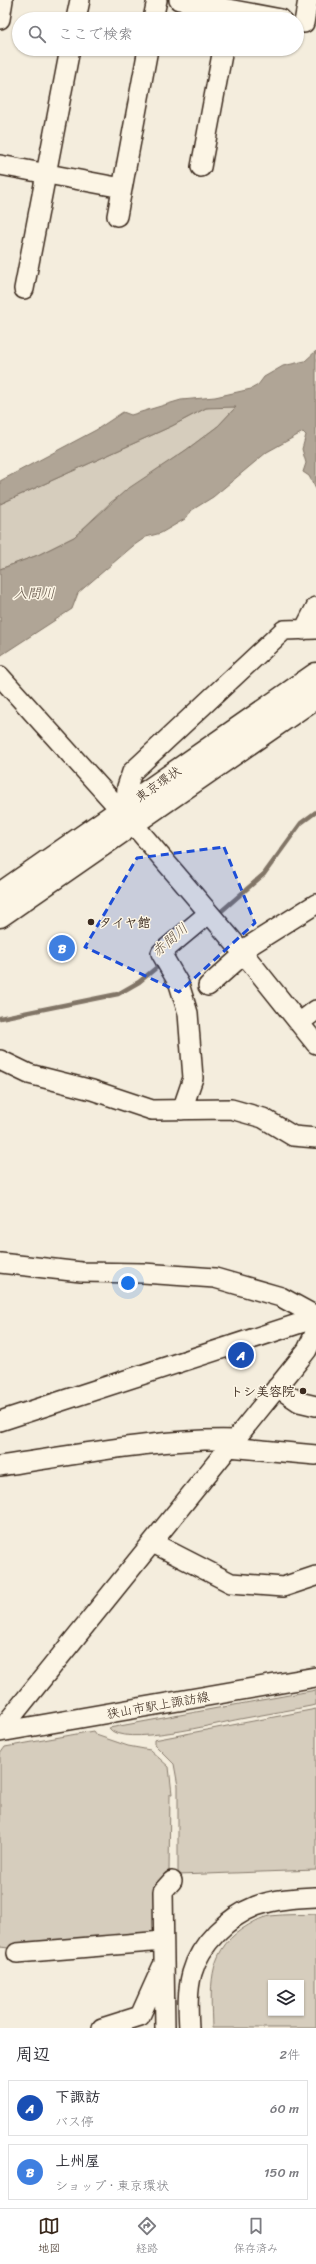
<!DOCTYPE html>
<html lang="ja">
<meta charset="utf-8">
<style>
:root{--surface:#fff;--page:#f7f7f7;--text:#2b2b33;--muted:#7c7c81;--line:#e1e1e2;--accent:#3b2a1e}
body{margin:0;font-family:Sriracha,"Klee One",sans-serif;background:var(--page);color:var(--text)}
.controls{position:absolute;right:12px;bottom:12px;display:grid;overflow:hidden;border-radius:0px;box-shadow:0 1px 3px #0004}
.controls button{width:36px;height:36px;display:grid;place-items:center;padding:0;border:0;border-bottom:1px solid var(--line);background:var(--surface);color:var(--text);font:20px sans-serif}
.you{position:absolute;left:128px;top:1283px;width:14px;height:14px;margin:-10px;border:3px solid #fff;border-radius:50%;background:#1a73e8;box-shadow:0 0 0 6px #1a73e833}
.badge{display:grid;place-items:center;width:26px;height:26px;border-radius:50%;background:var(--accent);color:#fff;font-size:13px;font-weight:700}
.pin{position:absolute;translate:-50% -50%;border:2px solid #fff;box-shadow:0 1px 4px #0006}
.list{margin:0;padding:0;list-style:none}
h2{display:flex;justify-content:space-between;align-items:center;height:52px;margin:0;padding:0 16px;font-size:17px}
h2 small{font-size:13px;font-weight:400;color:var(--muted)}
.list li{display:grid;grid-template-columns:26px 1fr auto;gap:12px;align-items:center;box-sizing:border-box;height:56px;margin:0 8px 8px;padding:0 8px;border:1px solid var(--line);border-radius:0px}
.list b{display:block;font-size:15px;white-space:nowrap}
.list p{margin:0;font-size:13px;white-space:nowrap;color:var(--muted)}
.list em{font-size:13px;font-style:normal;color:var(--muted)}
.icon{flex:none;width:22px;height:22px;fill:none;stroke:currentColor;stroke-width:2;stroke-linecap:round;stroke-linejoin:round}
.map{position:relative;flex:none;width:316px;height:2028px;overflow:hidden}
.search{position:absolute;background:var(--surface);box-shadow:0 1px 3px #0004;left:12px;right:12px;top:12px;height:44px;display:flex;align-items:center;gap:10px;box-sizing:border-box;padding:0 14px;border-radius:22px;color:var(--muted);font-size:15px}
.sheet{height:180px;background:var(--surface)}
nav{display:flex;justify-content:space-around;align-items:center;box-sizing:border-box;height:56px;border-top:1px solid var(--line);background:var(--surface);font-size:11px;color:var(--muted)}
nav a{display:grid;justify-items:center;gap:2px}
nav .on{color:var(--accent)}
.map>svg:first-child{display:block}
.green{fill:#d6cdbd;stroke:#887c6e;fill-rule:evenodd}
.water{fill:#b0a596;stroke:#817466}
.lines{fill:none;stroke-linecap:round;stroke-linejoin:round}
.stream{stroke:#817466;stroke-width:4.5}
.minor-casing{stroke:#3b2a1e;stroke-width:22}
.highway-casing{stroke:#3b2a1e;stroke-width:25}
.minor{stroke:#fcf5e5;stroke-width:19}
.highway{stroke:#fcf5e5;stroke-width:22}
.marked{fill:#1d4ed8;fill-opacity:0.2;stroke:#1d4ed8;stroke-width:3;stroke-dasharray:8 5;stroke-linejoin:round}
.poi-dot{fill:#3b2a1e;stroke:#fcf5e5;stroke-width:1.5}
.labels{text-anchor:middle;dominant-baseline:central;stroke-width:3;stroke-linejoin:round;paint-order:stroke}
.street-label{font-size:13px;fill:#3b2a1e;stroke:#fcf5e5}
.poi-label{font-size:13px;font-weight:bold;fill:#3b2a1e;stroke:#fcf5e5;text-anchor:start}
.water-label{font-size:14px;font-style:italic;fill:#645548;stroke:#fcf5e5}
</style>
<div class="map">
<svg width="316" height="2028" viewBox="0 0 316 2028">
<rect width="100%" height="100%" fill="#f4eddd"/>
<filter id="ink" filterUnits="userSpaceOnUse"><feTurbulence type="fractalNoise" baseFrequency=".025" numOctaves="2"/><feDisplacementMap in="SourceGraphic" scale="8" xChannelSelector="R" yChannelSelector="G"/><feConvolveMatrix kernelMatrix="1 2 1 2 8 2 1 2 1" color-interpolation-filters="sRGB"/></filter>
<g filter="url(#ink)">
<path class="green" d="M217,406L236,407L218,426L186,450L111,502L74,537L38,555L0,569V504L172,426L206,408Z
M316,1690V1705C291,1710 266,1714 240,1719C219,1723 121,1748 109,1728Z
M316,1709V1870L178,1875V1786L174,1764L154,1744V1740Z
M93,1731L96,1735L128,1746L150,1750L169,1767L172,1794H170L169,1872L155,1936L17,1949L0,1947V1754L5,1747Z
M316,1914V2028H212C211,1990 206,1953 242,1929C250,1924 261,1917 270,1916C285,1914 301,1915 316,1914ZM271,1983H301V2013H271Z"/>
<path class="water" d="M316,351V489L309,476L303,472L306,463L302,449L306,435L303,432L267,452L213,497L192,510L185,519L161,533L146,537L133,546L78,593L72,609L0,656V569L38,555L74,537L126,490L186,450L218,426L236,407L206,408L172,426L0,504V481L96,430L123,412L131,415L181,400L215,397L251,389L258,385L264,377L283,366L305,361Z"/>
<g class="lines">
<path class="stream" d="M217,915L264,874L301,823L316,812
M0,1018L118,994L139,982L162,963"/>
<g class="minor-casing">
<path id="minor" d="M179,0L281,19
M0,19L3,0
M76,19L80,0
M153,19L157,0
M304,23L308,0
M0,165L122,188
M201,167L223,49
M117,216L148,49
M24,289L70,49
M304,630L316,607
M0,676L134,825L244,954L316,1044
M126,806L127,787L132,772L284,630L316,629
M241,951L316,904
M208,986L244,954
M299,1023L316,1010
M0,1060L29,1074L92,1090L152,1110L231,1109L263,1118L293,1136L316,1138
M182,1110L193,1078L188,1013L179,984L161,953L209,913
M0,1263L81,1272L143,1273L215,1278L281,1297L316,1316
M277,1387L299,1402L316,1406
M0,1421L316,1318
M229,1447L316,1455
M0,1466C78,1455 156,1438 235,1440
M153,1543L231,1583L283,1587L316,1576
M0,1731L292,1369L307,1350L316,1331
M0,1732L316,1677
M17,1953L163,1941
M102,2028L140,2016L162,1967
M165,2028L163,1891L172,1881
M189,2028C188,2010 187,1991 192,1973C200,1944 228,1917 256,1906C275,1899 296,1898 316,1897"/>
</g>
<g class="highway-casing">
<path id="highway" d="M0,894L316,674
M0,916L316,697"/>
</g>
<use href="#minor" class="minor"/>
<use href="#highway" class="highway"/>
</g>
</g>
<path class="marked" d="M224,847L255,923L179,992L85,947L137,858Z"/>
<g class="poi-dot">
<circle cx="91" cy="922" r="4"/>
<circle cx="303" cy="1391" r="4"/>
</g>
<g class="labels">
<g class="street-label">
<text transform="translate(158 784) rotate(-35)">東京環状</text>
<text transform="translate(158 1705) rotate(-10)">狭山市駅上諏訪線</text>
</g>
<g class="poi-label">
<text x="99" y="922">タイヤ館</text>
<text x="295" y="1391" text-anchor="end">トシ美容院</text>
</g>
<g class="water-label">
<text x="34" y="593">入間川</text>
<text transform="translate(170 940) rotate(-41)">赤間川</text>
</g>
</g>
</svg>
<div class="controls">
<button><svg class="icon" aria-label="layers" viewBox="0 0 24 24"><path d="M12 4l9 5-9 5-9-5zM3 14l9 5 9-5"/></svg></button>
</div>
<div class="you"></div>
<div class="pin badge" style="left:241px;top:1355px;background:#1a4fb4">A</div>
<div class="pin badge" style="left:62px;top:948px;background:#3f7fe0">B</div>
<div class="search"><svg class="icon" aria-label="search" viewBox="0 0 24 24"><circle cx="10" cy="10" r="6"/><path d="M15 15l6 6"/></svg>ここで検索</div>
</div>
<section class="sheet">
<h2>周辺<small>2件</small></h2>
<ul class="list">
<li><span class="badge" style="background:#1a4fb4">A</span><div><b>下諏訪</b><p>バス停</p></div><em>60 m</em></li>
<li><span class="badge" style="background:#3f7fe0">B</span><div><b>上州屋</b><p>ショップ · 東京環状</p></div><em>150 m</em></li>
</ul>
</section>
<nav>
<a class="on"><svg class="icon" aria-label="map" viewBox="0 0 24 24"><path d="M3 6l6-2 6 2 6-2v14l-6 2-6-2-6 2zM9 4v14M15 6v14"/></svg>地図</a>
<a><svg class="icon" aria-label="directions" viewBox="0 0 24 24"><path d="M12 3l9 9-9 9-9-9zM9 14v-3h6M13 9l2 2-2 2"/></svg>経路</a>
<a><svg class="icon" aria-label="saved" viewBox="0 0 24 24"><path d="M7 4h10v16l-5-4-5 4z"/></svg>保存済み</a>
</nav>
